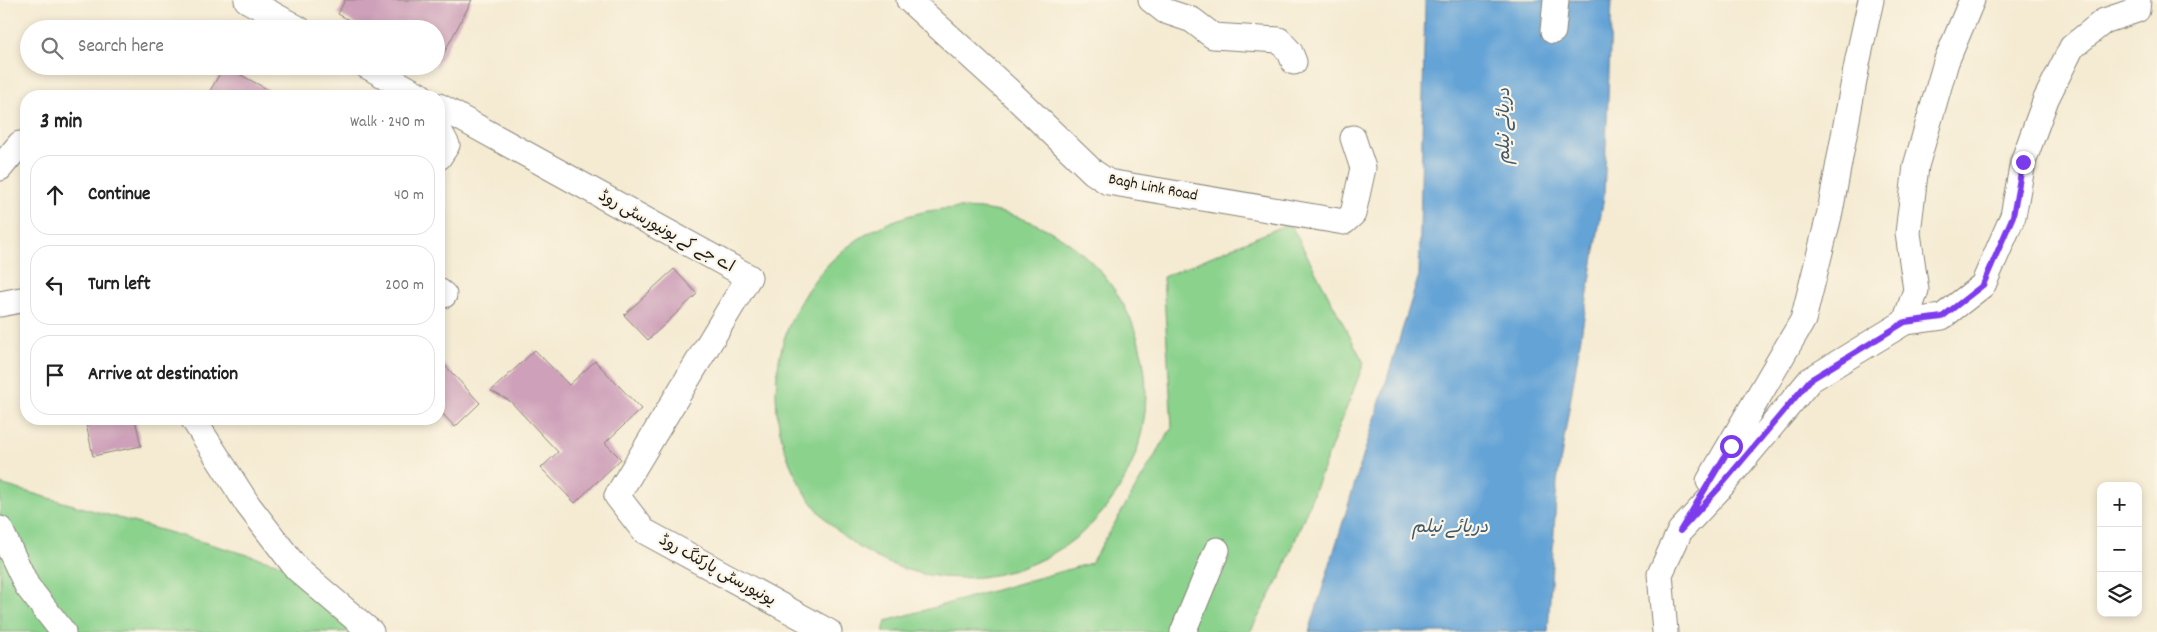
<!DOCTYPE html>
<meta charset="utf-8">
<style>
:root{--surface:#fff;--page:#f6f6f6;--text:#222;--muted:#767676;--line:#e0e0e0}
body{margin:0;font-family:Dekko,"Playpen Sans Arabic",sans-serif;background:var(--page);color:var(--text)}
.controls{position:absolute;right:15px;bottom:15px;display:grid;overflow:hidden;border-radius:10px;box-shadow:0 2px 8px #0003}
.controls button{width:45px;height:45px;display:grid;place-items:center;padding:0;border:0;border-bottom:1px solid var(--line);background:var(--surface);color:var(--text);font:25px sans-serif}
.stop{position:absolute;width:15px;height:15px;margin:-11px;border:4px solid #7c3aed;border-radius:50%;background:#fff}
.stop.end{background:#7c3aed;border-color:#fff;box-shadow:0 1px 5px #0008}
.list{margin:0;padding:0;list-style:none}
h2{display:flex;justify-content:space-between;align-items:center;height:65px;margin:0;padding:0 20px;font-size:21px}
h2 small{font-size:16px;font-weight:400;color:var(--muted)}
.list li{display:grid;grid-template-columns:32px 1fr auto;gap:15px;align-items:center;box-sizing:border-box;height:80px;margin:0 10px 10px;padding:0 10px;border:1px solid var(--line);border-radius:20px}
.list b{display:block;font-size:19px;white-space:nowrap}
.list em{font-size:16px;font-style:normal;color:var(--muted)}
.icon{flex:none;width:28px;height:28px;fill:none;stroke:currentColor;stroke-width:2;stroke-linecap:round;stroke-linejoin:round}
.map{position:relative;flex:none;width:2157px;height:632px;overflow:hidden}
.search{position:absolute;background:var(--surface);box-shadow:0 2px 8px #0003;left:20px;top:20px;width:425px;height:55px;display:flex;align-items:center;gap:12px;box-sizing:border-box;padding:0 18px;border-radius:28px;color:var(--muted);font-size:19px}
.panel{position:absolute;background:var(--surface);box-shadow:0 2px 8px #0003;left:20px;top:90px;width:425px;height:335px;border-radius:20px}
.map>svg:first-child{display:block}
.green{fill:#8bd28d;stroke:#547754}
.water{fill:#64a3d6;stroke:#406079}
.building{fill:#cea0b9}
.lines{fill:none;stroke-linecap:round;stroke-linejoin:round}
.minor-casing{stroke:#888478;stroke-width:27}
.minor{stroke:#fff;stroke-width:25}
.route{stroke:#7c3aed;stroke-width:6}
.labels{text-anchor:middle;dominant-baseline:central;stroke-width:4.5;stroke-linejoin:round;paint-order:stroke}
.street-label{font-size:16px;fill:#1c1c1c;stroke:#fcf5e5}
.water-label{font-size:18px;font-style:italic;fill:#3c5970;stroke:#fcf5e5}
</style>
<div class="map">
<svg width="2157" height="632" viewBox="0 0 2157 632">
<rect width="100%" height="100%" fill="#fcf5e5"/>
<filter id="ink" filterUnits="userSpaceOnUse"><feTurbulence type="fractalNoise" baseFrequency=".02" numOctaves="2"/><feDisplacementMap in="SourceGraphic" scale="10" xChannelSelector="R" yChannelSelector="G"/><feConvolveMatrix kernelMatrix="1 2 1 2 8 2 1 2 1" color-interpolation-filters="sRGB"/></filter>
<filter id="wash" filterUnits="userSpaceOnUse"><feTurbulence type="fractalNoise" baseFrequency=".0096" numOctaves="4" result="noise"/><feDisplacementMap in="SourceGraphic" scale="20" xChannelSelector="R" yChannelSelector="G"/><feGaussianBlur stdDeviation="1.12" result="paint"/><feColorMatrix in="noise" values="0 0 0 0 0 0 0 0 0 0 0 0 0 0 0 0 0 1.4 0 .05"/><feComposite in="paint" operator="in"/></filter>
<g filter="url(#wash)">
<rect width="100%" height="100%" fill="#f5ebd3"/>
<path class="green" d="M776 393a185 185 0 1 1 370 0a185 185 0 1 1-370 0Z
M1290,223L1364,363L1282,574L1250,632H883L886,621L1091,563L1172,427L1163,277Z
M0,484L297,569L371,632H0Z"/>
<path class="water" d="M1425,0H1612L1604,196L1557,482L1548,632H1309L1419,275Z"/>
<g id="blocks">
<path class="building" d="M345,0H472L436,68V29H366L338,14Z
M224,66L280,96H207Z
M674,269L697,294L648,340L624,315Z
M535,350L569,385L595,361L641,409L605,443L621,459L575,503L541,468L558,452L510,401L491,391Z
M439,359L480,403L455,427L439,410Z
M85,419H135L141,446L93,456Z"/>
</g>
</g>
<g filter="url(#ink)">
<use href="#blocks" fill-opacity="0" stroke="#888478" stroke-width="1"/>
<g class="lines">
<g class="minor-casing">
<path id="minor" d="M247,0L299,29
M909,0L1008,90L1093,172L1108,182L1344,222L1353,214L1363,168L1353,138
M1151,0L1165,11L1192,20L1213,36L1279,40L1290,52L1294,62
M1553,31L1556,0
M367,66L421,96
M439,106L749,277L617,496L644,531L829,632
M439,130L447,145L439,157
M0,168L20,144H26
M439,291L444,295
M0,304L26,299
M1905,322L1942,317L1983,285L2013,216L2023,162L2046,99L2072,47L2104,21L2137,10L2138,0
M193,419L248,505L297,569L371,632
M1709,481L1803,320L1830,212L1858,59L1871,0
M0,529L27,586L63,632
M1183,632L1217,550
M1665,632L1660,574L1680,531L1719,489L1810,380L1905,322L1916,290L1908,233L1916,166L1946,62L1972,0"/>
</g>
<use href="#minor" class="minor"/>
</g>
</g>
<g class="lines" filter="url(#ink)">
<path class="route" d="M1731,446L1680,531L1718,489L1810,380L1905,322L1942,317L1983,285L2013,216L2023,162"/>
</g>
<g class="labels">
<g class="street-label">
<text transform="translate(1153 188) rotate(11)">Bagh Link Road</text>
<text transform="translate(666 232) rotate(29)">اے جے کے یونیورسٹی روڈ</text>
<text transform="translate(717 571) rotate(29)">یونیورسٹی پارکنگ روڈ</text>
</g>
<g class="water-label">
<text transform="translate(1505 126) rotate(-90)">دریائے نیلم</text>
<text x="1450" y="528">دریائے نیلم</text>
</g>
</g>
</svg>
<div class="controls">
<button>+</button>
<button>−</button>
<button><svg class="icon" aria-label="layers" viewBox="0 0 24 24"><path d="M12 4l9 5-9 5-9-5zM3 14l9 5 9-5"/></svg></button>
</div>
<div class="stop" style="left:1731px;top:446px"></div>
<div class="stop end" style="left:2023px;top:162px"></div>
<div class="search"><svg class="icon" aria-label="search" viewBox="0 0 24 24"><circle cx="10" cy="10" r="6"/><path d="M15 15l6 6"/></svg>Search here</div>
<section class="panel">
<h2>3 min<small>Walk · 240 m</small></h2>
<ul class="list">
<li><svg class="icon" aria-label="ahead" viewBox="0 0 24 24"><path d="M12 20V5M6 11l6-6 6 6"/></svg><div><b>Continue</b></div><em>40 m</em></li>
<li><svg class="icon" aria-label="left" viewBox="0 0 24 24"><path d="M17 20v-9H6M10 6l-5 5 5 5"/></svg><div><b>Turn left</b></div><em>200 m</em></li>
<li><svg class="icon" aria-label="arrive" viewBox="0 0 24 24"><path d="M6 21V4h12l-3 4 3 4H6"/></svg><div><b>Arrive at destination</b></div></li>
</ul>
</section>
</div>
